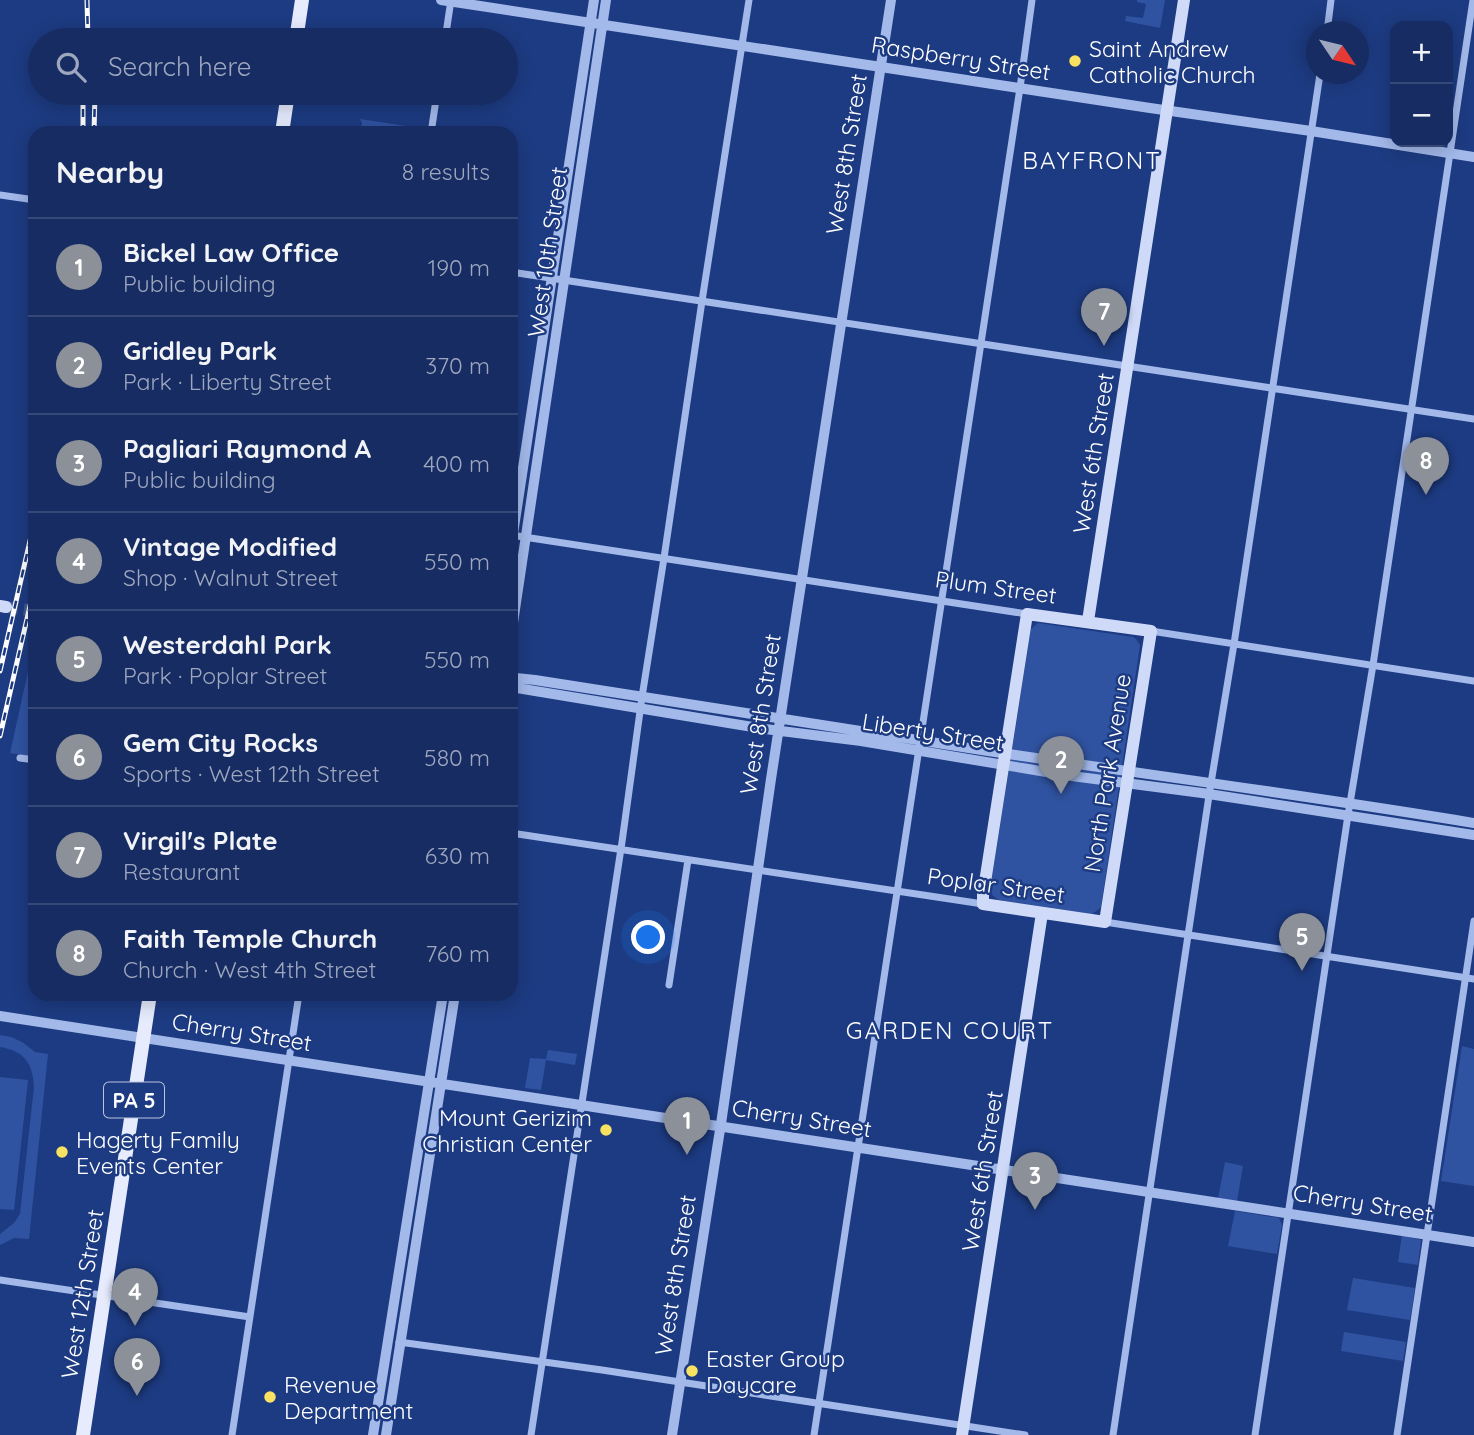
<!DOCTYPE html>
<meta charset="utf-8">
<style>
:root{--surface:#162c62;--page:#1f3468;--text:#f1f3f6;--muted:#9ea7be;--line:#354877;--accent:#8c9099}
body{margin:0;font-family:Quicksand,sans-serif;background:var(--page);color:var(--text)}
.controls{position:absolute;right:21px;top:21px;display:grid;overflow:hidden;border-radius:14px;box-shadow:0 4px 18px #0003}
.controls button{width:63px;height:63px;display:grid;place-items:center;padding:0;border:0;border-bottom:2px solid var(--line);background:var(--surface);color:var(--text);font:35px sans-serif}
.compass{position:absolute;left:1306px;top:21px;width:63px;height:63px;border-radius:50%;background:var(--surface);box-shadow:0 4px 18px #0003;rotate:125deg}
.you{position:absolute;left:649px;top:938px;width:24px;height:24px;margin:-18px;border:5px solid #fff;border-radius:50%;background:#1a73e8;box-shadow:0 0 0 10px #1a73e833}
.badge{display:grid;place-items:center;width:46px;height:46px;border-radius:50%;background:var(--accent);color:#fff;font-size:23px;font-weight:700}
.pin{position:absolute;translate:-50% -58px;filter:drop-shadow(0 2px 4px #0008)}
.pin::after{content:'';position:absolute;top:37px;width:24px;height:21px;background:inherit;clip-path:polygon(0 0,100% 0,50% 100%)}
.list{margin:0;padding:0;list-style:none}
h2{display:flex;justify-content:space-between;align-items:center;height:91px;margin:0;padding:0 28px;font-size:30px}
h2 small{font-size:23px;font-weight:400;color:var(--muted)}
.list li{display:grid;grid-template-columns:46px 1fr auto;gap:21px;align-items:center;box-sizing:border-box;height:98px;padding:0 28px;border-top:2px solid var(--line)}
.list b{display:block;font-size:26px;white-space:nowrap}
.list p{margin:0;font-size:23px;white-space:nowrap;color:var(--muted)}
.list em{font-size:23px;font-style:normal;color:var(--muted)}
.icon{flex:none;width:38px;height:38px;fill:none;stroke:currentColor;stroke-width:2;stroke-linecap:round;stroke-linejoin:round}
.map{position:relative;flex:none;width:1474px;height:1435px;overflow:hidden}
.search{position:absolute;background:var(--surface);box-shadow:0 4px 18px #0003;left:28px;top:28px;width:490px;height:77px;display:flex;align-items:center;gap:18px;box-sizing:border-box;padding:0 24px;border-radius:38px;color:var(--muted);font-size:26px}
.panel{position:absolute;background:var(--surface);box-shadow:0 4px 18px #0003;left:28px;top:126px;width:490px;height:875px;border-radius:21px}
.map>svg:first-child{display:block}
.green{fill:#3053a1}
.lines{fill:none;stroke-linecap:round;stroke-linejoin:round}
.secondary-tunnel{stroke:#3f5895;stroke-width:12;stroke-dasharray:12 6;stroke-linecap:butt}
.minor{stroke:#a3b9ea;stroke-width:7}
.tertiary{stroke:#a3b9ea;stroke-width:10}
.secondary{stroke:#cedaf7;stroke-width:12}
.primary{stroke:#e6ecfe;stroke-width:14}
.rail-casing{stroke:#fff;stroke-width:5}
.rail{stroke:#1d3b82;stroke-width:2.5;stroke-dasharray:8;stroke-linecap:butt}
.poi-dot{fill:#f9e261;stroke:#1d3b82;stroke-width:2.5}
.labels{text-anchor:middle;dominant-baseline:central;stroke-width:5;stroke-linejoin:round;paint-order:stroke}
.shield{fill:#1d3b82;stroke:#bbc4da;stroke-width:2}
.shield-label{font-size:21px;font-weight:bold;fill:#fff}
.poi-label{font-size:23px;fill:#fff;stroke:#1d3b82;text-anchor:start}
.street-label{font-size:23px;fill:#fff;stroke:#1d3b82}
.neighbourhood-label{font-size:24px;letter-spacing:2px;fill:#fff;stroke:#1d3b82}
</style>
<div class="map">
<svg width="1474" height="1435" viewBox="0 0 1474 1435">
<rect width="100%" height="100%" fill="#1d3b82"/>
<path class="green" d="M1137,0H1165L1160,28L1125,21L1126,16L1143,18L1146,4L1137,2Z
M360,119L426,129L425,133H360L362,123Z
M1038,623L1133,637L1136,639L1140,645L1101,907L1099,909L1092,914L999,900L992,895L990,890L1031,629Z
M35,640V757L10,753Z
M0,1035L11,1037L22,1042L35,1052L48,1054L29,1239L14,1238L0,1245V1234L14,1223L20,1214L34,1087C33,1063 24,1051 0,1047Z
M1462,1046L1474,1049V1186L1441,1181Z
M548,1050L577,1054L575,1065L546,1060L541,1090L525,1088L530,1058L546,1059Z
M0,1077L28,1080L14,1210L0,1209Z
M1225,1162L1243,1166L1237,1201L1218,1198Z
M1235,1211L1279,1218L1282,1225L1277,1254L1228,1246Z
M1402,1235L1421,1240L1418,1265L1398,1262Z
M1353,1278L1415,1288L1410,1320L1347,1310Z
M1344,1332L1406,1342L1403,1361L1341,1351Z"/>
<g class="lines">
<path class="secondary-tunnel" d="M6,607L35,611"/>
<path class="minor" d="M1327,32L1331,0
M445,40L451,0
M431,133L437,93
M0,195L35,200
M511,272L1474,419
M511,535L1027,614
M1151,631L1474,681
M20,758L35,760
M511,833L983,904
M1105,922L1474,979
M669,985L688,860
M0,1280L250,1317
M399,1342L602,1370L1025,1435
M232,1435L299,994
M531,1435L622,842L642,697L664,558L702,301L749,0
M814,1435L1020,88L1032,0
M1113,1435L1210,789L1234,644L1320,74
M1255,1435L1348,815L1373,665L1473,0
M1397,1435L1474,921"/>
<path class="tertiary" d="M441,0L1150,108L1311,131L1474,157
M511,547L594,0
M511,636L606,0
M511,679L516,678L535,680C686,704 837,728 988,751C1150,775 1312,796 1474,823
M511,687L765,729L861,741L1064,775L1202,793L1474,835
M0,1016L1474,1242
M373,1435L443,994
M386,1435L455,994
M672,1435L722,1117L771,779L891,0"/>
<path class="secondary" d="M0,606L6,607
M1027,614L1151,631L1105,922L983,904V895Z
M1088,621L1184,0
M962,1435L1042,913"/>
<path class="primary" d="M296,40L302,0
M282,133L288,93
M83,1435L150,994"/>
<g class="rail-casing">
<path id="rail" d="M87,0L88,40
M83,93V133
M94,133L95,93
M0,671L35,519
M0,736L35,584"/>
</g>
<use href="#rail" class="rail"/>
</g>
<g class="poi-dot">
<circle cx="1075" cy="61" r="7"/>
<circle cx="606" cy="1130" r="7"/>
<circle cx="62" cy="1152" r="7"/>
<circle cx="692" cy="1371" r="7"/>
<circle cx="270" cy="1397" r="7"/>
</g>
<g class="labels">
<rect class="shield" x="104" y="1082.5" width="60" height="35" rx="5"/>
<g class="shield-label">
<text x="134" y="1100">PA 5</text>
</g>
<g class="poi-label">
<text x="1089" y="48">Saint Andrew<tspan x="1089" dy="26">Catholic Church</tspan></text>
<text x="592" y="1117" text-anchor="end">Mount Gerizim<tspan x="592" dy="26">Christian Center</tspan></text>
<text x="76" y="1139">Hagerty Family<tspan x="76" dy="26">Events Center</tspan></text>
<text x="706" y="1358">Easter Group<tspan x="706" dy="26">Daycare</tspan></text>
<text x="284" y="1384">Revenue<tspan x="284" dy="26">Department</tspan></text>
</g>
<g class="street-label">
<text transform="translate(961 58) rotate(9)">Raspberry Street</text>
<text transform="translate(846 154) rotate(-81)">West 8th Street</text>
<text transform="translate(547 252) rotate(-82)">West 10th Street</text>
<text transform="translate(1093 453) rotate(-81)">West 6th Street</text>
<text transform="translate(996 587) rotate(8)">Plum Street</text>
<text transform="translate(760 714) rotate(-81)">West 8th Street</text>
<text transform="translate(933 732) rotate(9)">Liberty Street</text>
<text transform="translate(1107 773) rotate(-81)">North Park Avenue</text>
<text transform="translate(996 885) rotate(8)">Poplar Street</text>
<text transform="translate(242 1032) rotate(9)">Cherry Street</text>
<text transform="translate(802 1118) rotate(9)">Cherry Street</text>
<text transform="translate(982 1171) rotate(-81)">West 6th Street</text>
<text transform="translate(1363 1203) rotate(9)">Cherry Street</text>
<text transform="translate(675 1275) rotate(-81)">West 8th Street</text>
<text transform="translate(82 1294) rotate(-81)">West 12th Street</text>
</g>
<g class="neighbourhood-label">
<text x="1092" y="160">BAYFRONT</text>
<text x="950" y="1030">GARDEN COURT</text>
</g>
</g>
</svg>
<div class="controls">
<button>+</button>
<button>−</button>
</div>
<svg class="compass" viewBox="-18 -18 36 36"><path d="M0-13l5 13h-10z" fill="#e53935"/><path d="M0 13l5-13h-10z" fill="#9ea7be"/></svg>
<div class="you"></div>
<div class="pin badge" style="left:687px;top:1155px">1</div>
<div class="pin badge" style="left:1061px;top:794px">2</div>
<div class="pin badge" style="left:1035px;top:1210px">3</div>
<div class="pin badge" style="left:135px;top:1326px">4</div>
<div class="pin badge" style="left:1302px;top:971px">5</div>
<div class="pin badge" style="left:137px;top:1396px">6</div>
<div class="pin badge" style="left:1104px;top:346px">7</div>
<div class="pin badge" style="left:1426px;top:495px">8</div>
<div class="search"><svg class="icon" aria-label="search" viewBox="0 0 24 24"><circle cx="10" cy="10" r="6"/><path d="M15 15l6 6"/></svg>Search here</div>
<section class="panel">
<h2>Nearby<small>8 results</small></h2>
<ul class="list">
<li><span class="badge">1</span><div><b>Bickel Law Office</b><p>Public building</p></div><em>190 m</em></li>
<li><span class="badge">2</span><div><b>Gridley Park</b><p>Park · Liberty Street</p></div><em>370 m</em></li>
<li><span class="badge">3</span><div><b>Pagliari Raymond A</b><p>Public building</p></div><em>400 m</em></li>
<li><span class="badge">4</span><div><b>Vintage Modified</b><p>Shop · Walnut Street</p></div><em>550 m</em></li>
<li><span class="badge">5</span><div><b>Westerdahl Park</b><p>Park · Poplar Street</p></div><em>550 m</em></li>
<li><span class="badge">6</span><div><b>Gem City Rocks</b><p>Sports · West 12th Street</p></div><em>580 m</em></li>
<li><span class="badge">7</span><div><b>Virgil's Plate</b><p>Restaurant</p></div><em>630 m</em></li>
<li><span class="badge">8</span><div><b>Faith Temple Church</b><p>Church · West 4th Street</p></div><em>760 m</em></li>
</ul>
</section>
</div>
